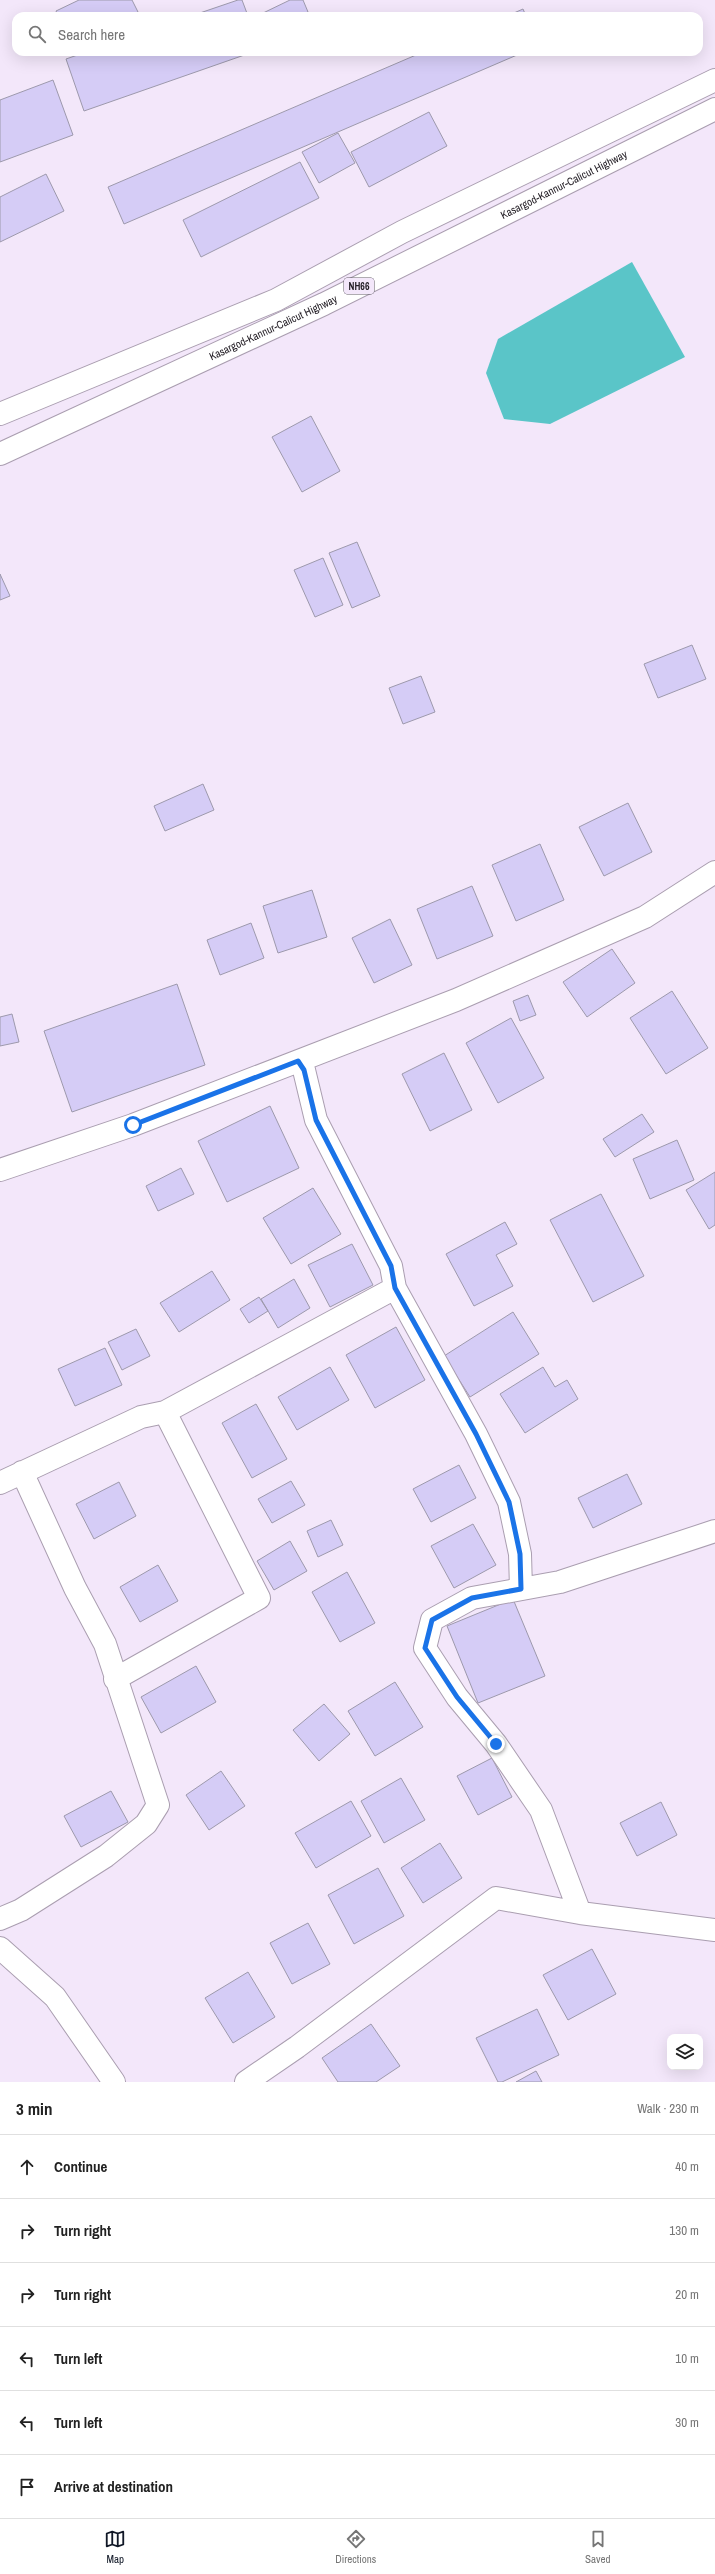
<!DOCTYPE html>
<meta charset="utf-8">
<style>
:root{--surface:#fff;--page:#f2f2f2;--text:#222;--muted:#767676;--line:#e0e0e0;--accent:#111827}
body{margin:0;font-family:"Archivo Narrow",sans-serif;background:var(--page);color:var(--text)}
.controls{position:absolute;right:12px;bottom:12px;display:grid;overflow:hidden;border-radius:8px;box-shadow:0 4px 16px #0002}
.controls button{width:36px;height:36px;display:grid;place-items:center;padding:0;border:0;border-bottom:1px solid var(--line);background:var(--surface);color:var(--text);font:20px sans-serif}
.stop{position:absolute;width:12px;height:12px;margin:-9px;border:3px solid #1a73e8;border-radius:50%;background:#fff}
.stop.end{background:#1a73e8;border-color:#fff;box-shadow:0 1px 4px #0008}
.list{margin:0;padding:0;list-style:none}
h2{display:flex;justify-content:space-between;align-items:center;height:52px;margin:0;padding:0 16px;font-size:17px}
h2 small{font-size:13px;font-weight:400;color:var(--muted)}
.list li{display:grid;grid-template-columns:26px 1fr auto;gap:12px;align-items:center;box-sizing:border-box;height:64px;padding:0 16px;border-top:1px solid var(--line)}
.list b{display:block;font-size:15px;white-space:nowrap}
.list em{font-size:13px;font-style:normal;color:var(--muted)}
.icon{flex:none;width:22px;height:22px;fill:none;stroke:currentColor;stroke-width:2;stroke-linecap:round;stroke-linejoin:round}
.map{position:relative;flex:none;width:715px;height:2082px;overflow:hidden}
.search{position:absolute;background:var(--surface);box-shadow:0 4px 16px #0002;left:12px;right:12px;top:12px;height:44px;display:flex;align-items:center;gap:10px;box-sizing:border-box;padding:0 14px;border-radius:12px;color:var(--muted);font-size:15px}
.sheet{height:436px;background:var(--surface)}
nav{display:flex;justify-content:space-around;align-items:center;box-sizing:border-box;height:56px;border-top:1px solid var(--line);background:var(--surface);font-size:11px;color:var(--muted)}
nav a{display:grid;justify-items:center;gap:2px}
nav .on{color:var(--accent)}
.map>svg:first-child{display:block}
.water{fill:#5ac5c8}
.building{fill:#d5ccf6;stroke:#9d99ac}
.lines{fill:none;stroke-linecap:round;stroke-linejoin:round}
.street-casing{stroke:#aa9eb0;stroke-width:24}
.highway-casing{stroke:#aa9eb0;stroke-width:24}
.street{stroke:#fff;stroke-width:22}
.highway{stroke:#fff;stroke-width:22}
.route{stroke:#1a73e8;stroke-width:5}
.labels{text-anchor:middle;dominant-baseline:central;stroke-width:4;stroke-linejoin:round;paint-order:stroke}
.shield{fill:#f3e7fa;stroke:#615a65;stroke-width:1}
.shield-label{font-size:10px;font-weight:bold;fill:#231e25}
.street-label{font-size:11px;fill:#231e25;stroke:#f3e7fa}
</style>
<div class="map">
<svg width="715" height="2082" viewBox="0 0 715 2082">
<rect width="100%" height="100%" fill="#f3e7fa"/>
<path class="water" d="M632,262L685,357L550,424L504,419L486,373L498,339Z"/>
<path class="building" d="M79,0H132L138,12L130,16H58L56,11Z
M238,0H242L248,16H191Z
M290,0H303L308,12L299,16H262L261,14Z
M523,9L526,16H507Z
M86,52H253L84,111L66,59Z
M423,52H524L124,224L108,187Z
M53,80L73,135L0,162V100Z
M429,112L447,146L369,187L351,152Z
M338,133L355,163L319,183L302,152Z
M300,162L319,198L201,257L183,220Z
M46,174L64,211L0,242V197Z
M311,416L340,471L302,492L272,437Z
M357,542L380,596L352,608L329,553Z
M323,558L343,605L315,617L294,570Z
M0,574L10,596L0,600Z
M692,645L706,679L658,698L644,664Z
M421,676L435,712L403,724L389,688Z
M203,784L214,810L165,831L154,806Z
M628,803L652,852L604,876L579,827Z
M540,844L564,900L516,921L492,865Z
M472,886L493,936L437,959L417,909Z
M312,890L327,937L278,953L263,906Z
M390,919L412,965L374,983L352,938Z
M251,923L264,958L220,975L207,940Z
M612,949L635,983L587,1017L563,982Z
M177,984L205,1065L72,1112L44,1031Z
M672,991L708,1048L666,1074L630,1018Z
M528,995L536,1015L520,1021L513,1001Z
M12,1014L19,1042L0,1046V1017Z
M511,1018L544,1078L498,1103L466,1043Z
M444,1053L472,1110L430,1131L402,1074Z
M270,1106L299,1168L227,1202L198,1141Z
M642,1114L654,1132L615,1157L603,1139Z
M677,1140L694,1180L650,1199L633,1159Z
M181,1168L194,1194L158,1211L146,1186Z
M715,1172V1225L709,1229L686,1190Z
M313,1188L341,1234L291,1264L263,1218Z
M601,1194L644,1276L593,1302L550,1220Z
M505,1222L517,1244L496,1255L513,1286L474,1306L446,1254Z
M352,1244L373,1285L330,1307L308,1265Z
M212,1271L230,1300L179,1332L160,1303Z
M294,1279L310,1308L278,1328L261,1299Z
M259,1297L268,1311L249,1323L240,1309Z
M513,1312L539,1354L470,1397L444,1356Z
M396,1327L425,1380L375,1408L346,1355Z
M136,1329L150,1356L122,1370L108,1342Z
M105,1348L122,1385L75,1406L58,1369Z
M330,1367L349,1400L297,1430L278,1397Z
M543,1367L555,1387L567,1380L578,1399L525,1433L500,1394Z
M256,1404L287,1459L252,1478L222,1423Z
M459,1465L476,1498L431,1522L413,1489Z
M627,1474L642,1504L593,1528L578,1498Z
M291,1481L305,1505L272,1523L258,1499Z
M119,1482L136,1516L94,1539L76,1504Z
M331,1520L343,1545L318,1557L307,1531Z
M473,1524L496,1565L454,1588L431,1546Z
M290,1541L307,1571L274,1590L257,1561Z
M158,1565L178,1601L140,1622L120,1587Z
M347,1572L375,1623L340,1642L312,1592Z
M513,1599L545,1676L478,1703L447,1626Z
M196,1666L216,1702L161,1733L141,1697Z
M395,1682L423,1727L375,1756L348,1711Z
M324,1704L350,1734L319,1761L293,1730Z
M492,1758L512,1797L478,1815L457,1776Z
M221,1771L245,1806L209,1830L186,1795Z
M401,1778L425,1820L384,1843L361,1801Z
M111,1791L128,1822L81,1847L64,1816Z
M351,1801L371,1836L316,1868L295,1833Z
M661,1802L677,1835L637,1856L620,1823Z
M440,1843L462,1878L423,1903L401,1868Z
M378,1868L404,1916L354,1944L328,1895Z
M308,1923L330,1964L292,1984L270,1943Z
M592,1949L616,1994L568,2020L543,1975Z
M248,1972L275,2017L233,2043L205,1998Z
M537,2009L559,2055L502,2082H498L476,2038Z
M371,2024L400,2066L376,2082H338L322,2058Z
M536,2071L542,2082H516Z"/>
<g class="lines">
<g class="street-casing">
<path id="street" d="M0,1170L133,1125L456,1000L645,917L715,872
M395,1288L476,1434L509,1502L520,1554L521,1589
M0,1483L141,1417L165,1412L395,1288L391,1266L316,1120L304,1070L299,1061
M115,1679L259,1598L165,1412
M580,1913L541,1810L496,1744L457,1697L425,1648L432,1620L472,1598L560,1582L715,1531
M0,1919L21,1910L106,1856L146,1824L158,1805L105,1644L75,1588L22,1472
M0,1948L55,1997L114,2082
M246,2082L297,2047L496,1898L580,1913L715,1930"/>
</g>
<g class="highway-casing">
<g id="highway">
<path d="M0,414L276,300L402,232L715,80"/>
<path id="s1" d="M0,454L324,304L715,109"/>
</g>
</g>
<use href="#street" class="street"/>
<use href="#highway" class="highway"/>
</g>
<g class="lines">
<path class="route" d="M133,1125L298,1061L304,1070L316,1120L391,1266L395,1288L476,1434L509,1502L520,1554L521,1589L472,1598L432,1620L425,1648L457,1697L496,1744"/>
</g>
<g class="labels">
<rect class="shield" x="344" y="278" width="30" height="16" rx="3"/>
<g class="shield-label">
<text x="359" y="286">NH66</text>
</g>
<g class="street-label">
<text stroke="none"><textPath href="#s1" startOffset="625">Kasargod-Kannur-Calicut Highway</textPath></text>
<text stroke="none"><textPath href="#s1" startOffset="301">Kasargod-Kannur-Calicut Highway</textPath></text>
</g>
</g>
</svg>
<div class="controls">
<button><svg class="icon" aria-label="layers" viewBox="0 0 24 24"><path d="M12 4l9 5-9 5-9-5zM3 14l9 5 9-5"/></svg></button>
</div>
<div class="stop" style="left:133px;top:1125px"></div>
<div class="stop end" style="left:496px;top:1744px"></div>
<div class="search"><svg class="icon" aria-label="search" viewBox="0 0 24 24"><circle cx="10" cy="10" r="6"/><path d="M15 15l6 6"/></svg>Search here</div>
</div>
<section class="sheet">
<h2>3 min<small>Walk · 230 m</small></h2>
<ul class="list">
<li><svg class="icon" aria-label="ahead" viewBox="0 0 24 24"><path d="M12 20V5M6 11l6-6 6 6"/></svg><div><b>Continue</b></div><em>40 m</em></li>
<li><svg class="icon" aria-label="right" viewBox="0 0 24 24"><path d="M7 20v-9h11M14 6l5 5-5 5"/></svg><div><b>Turn right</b></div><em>130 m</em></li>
<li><svg class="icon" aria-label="right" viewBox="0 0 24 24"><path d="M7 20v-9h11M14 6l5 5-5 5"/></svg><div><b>Turn right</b></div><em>20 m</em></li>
<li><svg class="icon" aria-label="left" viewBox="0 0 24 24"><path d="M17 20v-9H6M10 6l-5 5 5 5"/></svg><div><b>Turn left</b></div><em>10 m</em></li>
<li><svg class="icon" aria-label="left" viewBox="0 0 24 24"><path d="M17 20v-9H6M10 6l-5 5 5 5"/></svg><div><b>Turn left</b></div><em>30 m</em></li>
<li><svg class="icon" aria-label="arrive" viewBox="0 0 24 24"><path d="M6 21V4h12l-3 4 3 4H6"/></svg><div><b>Arrive at destination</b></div></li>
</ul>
</section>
<nav>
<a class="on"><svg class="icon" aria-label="map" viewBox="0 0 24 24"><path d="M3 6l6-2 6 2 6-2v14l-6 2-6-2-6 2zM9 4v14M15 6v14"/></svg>Map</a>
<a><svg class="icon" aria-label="directions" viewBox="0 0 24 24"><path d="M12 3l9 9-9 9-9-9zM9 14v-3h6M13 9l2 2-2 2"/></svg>Directions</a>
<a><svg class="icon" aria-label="saved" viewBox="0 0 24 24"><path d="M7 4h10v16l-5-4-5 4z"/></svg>Saved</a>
</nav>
